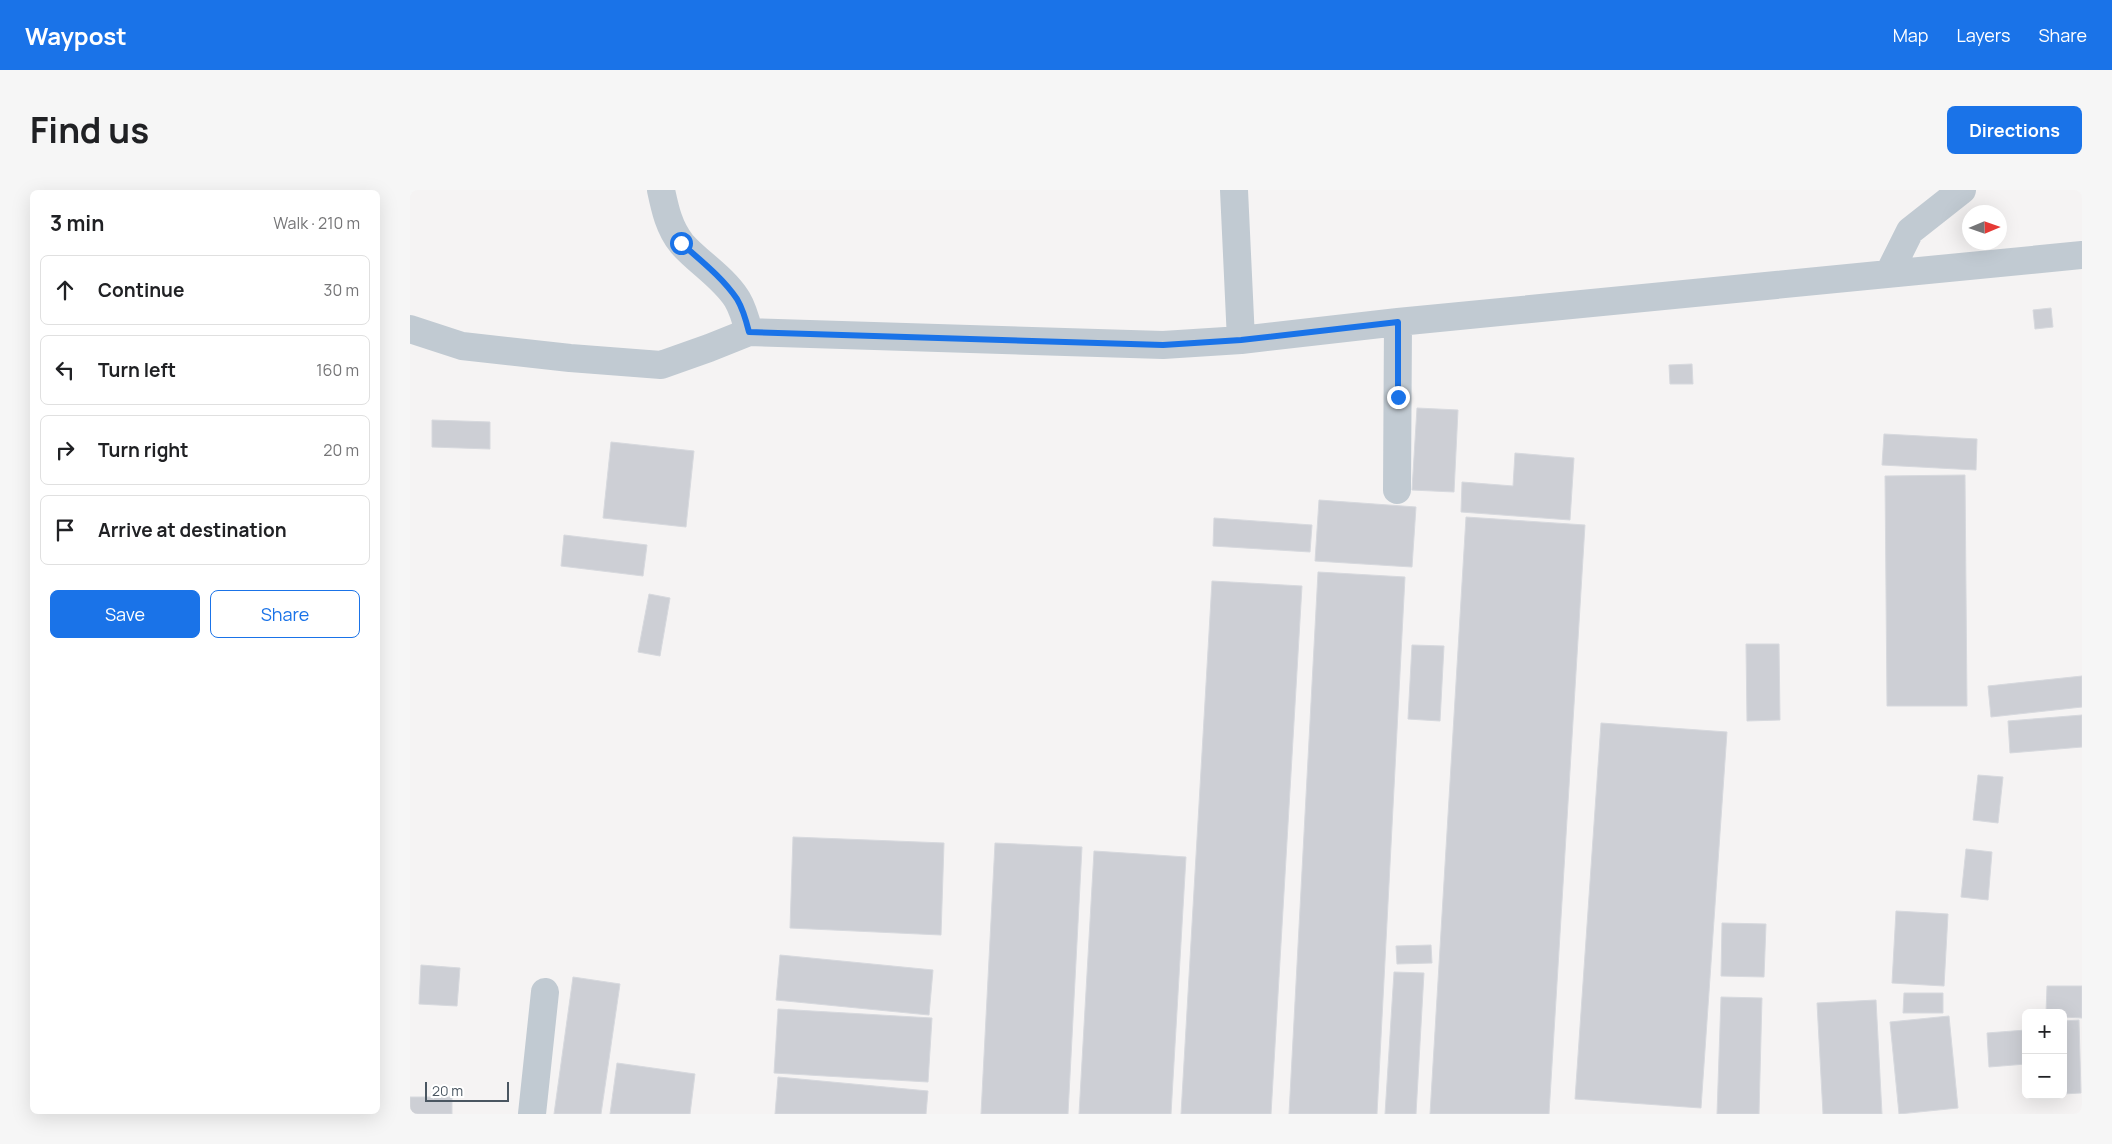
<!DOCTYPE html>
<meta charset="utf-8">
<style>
:root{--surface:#fff;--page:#f6f6f6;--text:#202124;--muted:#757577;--line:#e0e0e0;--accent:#1a73e8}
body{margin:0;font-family:Manrope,sans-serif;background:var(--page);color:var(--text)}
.controls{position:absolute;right:15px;bottom:15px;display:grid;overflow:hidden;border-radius:8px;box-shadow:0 5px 20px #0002}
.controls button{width:45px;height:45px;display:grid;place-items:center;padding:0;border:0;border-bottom:1px solid var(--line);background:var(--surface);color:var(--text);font:25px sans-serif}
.compass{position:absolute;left:1552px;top:15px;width:45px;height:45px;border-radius:50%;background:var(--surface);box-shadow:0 5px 20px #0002;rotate:88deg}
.scale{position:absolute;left:15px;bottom:12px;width:84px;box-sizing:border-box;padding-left:5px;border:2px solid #4a5661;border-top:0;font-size:14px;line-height:18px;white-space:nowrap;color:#4a5661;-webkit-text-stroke:4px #fff;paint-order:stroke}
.stop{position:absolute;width:15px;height:15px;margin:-11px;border:4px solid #1a73e8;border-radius:50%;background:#fff}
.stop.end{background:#1a73e8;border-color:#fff;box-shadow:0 1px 5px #0008}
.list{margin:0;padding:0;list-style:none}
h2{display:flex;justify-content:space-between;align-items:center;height:65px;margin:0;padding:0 20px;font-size:21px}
h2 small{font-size:16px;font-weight:400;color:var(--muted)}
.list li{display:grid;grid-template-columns:32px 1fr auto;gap:15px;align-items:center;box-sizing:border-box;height:70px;margin:0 10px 10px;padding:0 10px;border:1px solid var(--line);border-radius:8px}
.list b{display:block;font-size:19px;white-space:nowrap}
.list em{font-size:16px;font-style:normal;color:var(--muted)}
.actions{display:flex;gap:10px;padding:15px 20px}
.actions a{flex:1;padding:11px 0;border:1px solid var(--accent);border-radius:8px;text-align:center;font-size:18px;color:var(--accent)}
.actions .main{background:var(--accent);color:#fff}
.icon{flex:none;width:28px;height:28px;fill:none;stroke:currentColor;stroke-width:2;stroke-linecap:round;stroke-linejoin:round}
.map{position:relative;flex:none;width:1672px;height:924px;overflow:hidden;border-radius:8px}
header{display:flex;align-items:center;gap:30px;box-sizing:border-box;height:70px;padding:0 25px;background:var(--accent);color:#fff}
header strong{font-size:24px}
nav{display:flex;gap:28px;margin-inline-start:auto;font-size:18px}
.intro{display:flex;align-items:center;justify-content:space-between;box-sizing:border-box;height:120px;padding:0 30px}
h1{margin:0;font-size:35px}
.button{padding:12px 22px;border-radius:8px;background:var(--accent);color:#fff;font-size:18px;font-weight:700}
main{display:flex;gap:30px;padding:0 30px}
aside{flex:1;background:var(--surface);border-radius:8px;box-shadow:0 5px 20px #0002}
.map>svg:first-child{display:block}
.building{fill:#cdcfd5;stroke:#d7d9de}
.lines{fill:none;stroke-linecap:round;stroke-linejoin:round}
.minor{stroke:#c1cad2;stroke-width:28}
.route{stroke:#1a73e8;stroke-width:6}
</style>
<header>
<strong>Waypost</strong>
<nav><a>Map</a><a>Layers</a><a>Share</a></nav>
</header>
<div class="intro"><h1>Find us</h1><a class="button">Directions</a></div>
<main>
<aside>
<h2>3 min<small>Walk · 210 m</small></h2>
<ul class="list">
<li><svg class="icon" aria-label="ahead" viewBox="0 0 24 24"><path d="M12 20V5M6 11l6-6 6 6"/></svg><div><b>Continue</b></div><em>30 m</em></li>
<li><svg class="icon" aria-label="left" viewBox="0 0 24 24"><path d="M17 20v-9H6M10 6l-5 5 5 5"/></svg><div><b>Turn left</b></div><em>160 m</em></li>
<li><svg class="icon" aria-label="right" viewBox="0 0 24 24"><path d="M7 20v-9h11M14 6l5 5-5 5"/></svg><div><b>Turn right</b></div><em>20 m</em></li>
<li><svg class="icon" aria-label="arrive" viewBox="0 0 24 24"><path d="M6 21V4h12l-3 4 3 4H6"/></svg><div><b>Arrive at destination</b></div></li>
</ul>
<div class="actions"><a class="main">Save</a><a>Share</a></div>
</aside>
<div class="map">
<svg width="1672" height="924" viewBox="0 0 1672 924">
<rect width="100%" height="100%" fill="#f5f3f3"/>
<path class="building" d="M1641,118L1643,137L1625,139L1623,120Z
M1282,174L1283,194H1260L1259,175Z
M1007,218L1048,220L1044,302L1002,300Z
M22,230L80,232V259L22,257Z
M1474,244L1567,249L1566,280L1472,275Z
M201,252L284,261L276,337L193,328Z
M1105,263L1164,268L1160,330L1051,322L1052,292L1103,296Z
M1555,285L1557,516H1477L1475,286Z
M909,310L1006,317L1002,377L905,371Z
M1056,327L1175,335L1139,924H1020Z
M804,328L902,335L900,362L803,356Z
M154,345L237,355L233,386L151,376Z
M908,382L995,387L967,924H879Z
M802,391L892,396L861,924H771Z
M239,404L260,408L250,466L228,462Z
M1336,454H1369L1370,530L1337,531Z
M1002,455L1034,456L1030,531L998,529Z
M1672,486V517L1581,527L1578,496Z
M1672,525V557L1600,563L1598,531Z
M1191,533L1317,542L1291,918L1165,909Z
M1568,585L1593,587L1588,633L1563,630Z
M383,647L534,653L531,745L380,738Z
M585,653L672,657L658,924H571Z
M1556,659L1582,662L1578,710L1551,707Z
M684,661L776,667L761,924H669Z
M1486,721L1538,724L1534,796L1482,793Z
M1312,733L1356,734L1354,787L1311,786Z
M1021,755L1022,773L987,774L986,756Z
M370,765L523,780L519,825L366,810Z
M11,775L50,778L47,816L9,814Z
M984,782L1014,783L1006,924H975Z
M163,787L210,794L191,924H144Z
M1637,796H1672V828L1653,827V823H1636Z
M1494,803H1533V823H1493Z
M1311,807L1352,808L1349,924H1307Z
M1466,810L1472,924H1413L1407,813Z
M368,819L522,828L518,892L364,883Z
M1539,826L1548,918L1489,924L1480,832Z
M1669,830L1671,903L1653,904V831Z
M1616,840V874L1579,877L1577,843Z
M207,873L285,884L280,924H200Z
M368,887L518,901L516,924H365Z
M0,907H42V924H0Z"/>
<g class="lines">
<path class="minor" d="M251,0C255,19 259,38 272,54C289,73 313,87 327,109C333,119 336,130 339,142
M824,0L831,150
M1479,83L1500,41L1552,0
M0,139L52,156L160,168L251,175L299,158L339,142L753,155L831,150L988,132L1672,65
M987,300L988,132
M122,924L135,802"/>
</g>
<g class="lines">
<path class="route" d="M271,53C290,70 312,87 327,109C333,119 336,130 339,142L753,155L831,150L988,132V207"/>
</g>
</svg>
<div class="controls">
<button>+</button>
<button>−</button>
</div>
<svg class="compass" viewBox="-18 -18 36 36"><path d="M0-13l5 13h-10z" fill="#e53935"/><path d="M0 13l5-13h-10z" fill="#757577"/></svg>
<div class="scale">20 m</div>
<div class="stop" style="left:271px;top:53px"></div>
<div class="stop end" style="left:988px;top:207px"></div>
</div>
</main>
